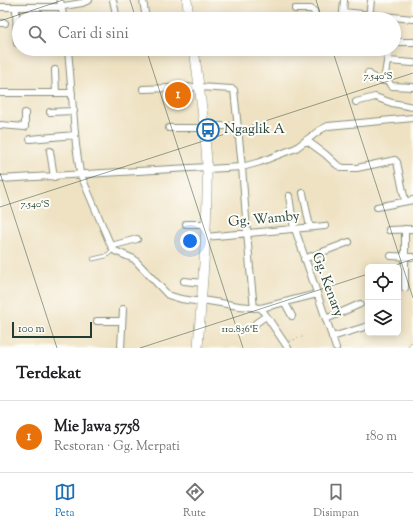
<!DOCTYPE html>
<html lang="id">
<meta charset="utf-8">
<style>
:root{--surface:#fff;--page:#f2f2f2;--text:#202124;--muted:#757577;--line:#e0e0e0;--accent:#1f6fb2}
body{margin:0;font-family:"Sorts Mill Goudy",serif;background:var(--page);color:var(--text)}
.controls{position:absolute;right:12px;bottom:12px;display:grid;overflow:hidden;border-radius:6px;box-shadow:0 2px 10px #0003}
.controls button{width:36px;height:36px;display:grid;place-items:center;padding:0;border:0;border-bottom:1px solid var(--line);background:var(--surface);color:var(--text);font:20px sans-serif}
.scale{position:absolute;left:12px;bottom:10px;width:80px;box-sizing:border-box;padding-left:4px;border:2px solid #1f3d34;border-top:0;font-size:11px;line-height:14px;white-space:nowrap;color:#1f3d34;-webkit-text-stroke:3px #fdfcf7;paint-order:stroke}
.you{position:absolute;left:190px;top:241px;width:14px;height:14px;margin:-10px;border:3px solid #fff;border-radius:50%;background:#1a73e8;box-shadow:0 0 0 6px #1a73e833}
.badge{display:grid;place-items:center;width:26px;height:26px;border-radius:50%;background:var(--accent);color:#fff;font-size:13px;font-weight:700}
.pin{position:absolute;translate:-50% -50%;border:2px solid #fff;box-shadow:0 1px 4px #0006}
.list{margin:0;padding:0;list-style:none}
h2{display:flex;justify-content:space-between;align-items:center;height:52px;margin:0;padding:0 16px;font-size:17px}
h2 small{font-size:13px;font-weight:400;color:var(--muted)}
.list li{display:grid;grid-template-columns:26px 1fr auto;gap:12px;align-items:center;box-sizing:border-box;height:72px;padding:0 16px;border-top:1px solid var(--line)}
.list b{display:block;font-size:15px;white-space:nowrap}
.list p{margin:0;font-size:13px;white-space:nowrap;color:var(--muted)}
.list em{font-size:13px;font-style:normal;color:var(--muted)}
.icon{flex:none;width:22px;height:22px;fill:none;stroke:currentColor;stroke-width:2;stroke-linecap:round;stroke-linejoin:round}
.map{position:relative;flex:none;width:413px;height:348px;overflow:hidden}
.search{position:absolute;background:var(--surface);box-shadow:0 2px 10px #0003;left:12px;right:12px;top:12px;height:44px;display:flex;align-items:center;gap:10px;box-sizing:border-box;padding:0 14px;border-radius:22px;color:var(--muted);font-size:15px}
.sheet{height:124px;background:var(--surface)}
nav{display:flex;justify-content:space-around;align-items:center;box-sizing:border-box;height:56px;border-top:1px solid var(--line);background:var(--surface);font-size:11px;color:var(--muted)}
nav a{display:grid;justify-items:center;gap:2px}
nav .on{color:var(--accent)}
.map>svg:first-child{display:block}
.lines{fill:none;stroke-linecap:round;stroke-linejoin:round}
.lane-casing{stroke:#87907c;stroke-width:4.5}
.street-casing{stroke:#87907c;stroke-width:8}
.secondary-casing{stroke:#87907c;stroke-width:10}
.path{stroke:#87907c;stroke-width:1;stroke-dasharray:1 3;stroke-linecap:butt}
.lane{stroke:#fff;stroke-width:3}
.street{stroke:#fff;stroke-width:6}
.secondary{stroke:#fff;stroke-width:9}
.ticks{fill:none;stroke:#1f3d34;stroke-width:1;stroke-opacity:0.45}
.labels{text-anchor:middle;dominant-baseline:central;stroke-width:4;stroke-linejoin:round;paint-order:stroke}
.poi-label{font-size:14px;fill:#1f3d34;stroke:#fdfcf7;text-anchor:start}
.street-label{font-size:14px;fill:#1f3d34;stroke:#fdfcf7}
.ticks-label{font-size:10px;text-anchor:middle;fill:#1f3d34;stroke:#fdfcf7;stroke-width:4;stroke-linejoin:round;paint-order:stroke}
</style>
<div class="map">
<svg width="413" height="348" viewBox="0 0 413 348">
<rect width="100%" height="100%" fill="#fdfcf7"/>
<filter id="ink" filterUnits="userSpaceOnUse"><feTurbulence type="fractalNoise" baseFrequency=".025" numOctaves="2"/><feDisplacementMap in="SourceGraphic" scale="8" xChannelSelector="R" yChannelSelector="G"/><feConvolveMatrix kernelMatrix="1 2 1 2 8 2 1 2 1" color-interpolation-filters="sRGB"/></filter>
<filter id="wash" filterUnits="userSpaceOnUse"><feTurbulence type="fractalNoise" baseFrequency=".012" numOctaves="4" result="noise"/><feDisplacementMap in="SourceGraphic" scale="16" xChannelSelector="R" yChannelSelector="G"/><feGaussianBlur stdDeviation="0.9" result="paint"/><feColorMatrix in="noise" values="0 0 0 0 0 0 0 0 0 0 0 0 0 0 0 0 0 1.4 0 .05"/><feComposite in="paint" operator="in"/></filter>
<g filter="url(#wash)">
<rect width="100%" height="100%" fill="#efe2c3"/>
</g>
<g filter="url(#ink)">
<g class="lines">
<g class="lane-casing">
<path id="lane" d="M93,259L106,256L113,250"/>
</g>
<g class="street-casing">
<path id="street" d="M60,0L64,19
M113,0L117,19
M143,0L146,19
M344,0L343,12L413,19
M64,6L82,3L89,0
M0,7H62
M16,8L17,43
M295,9H311L314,11L316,19
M369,18L371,0
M0,23H5
M394,42H413
M68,49L76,145L80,173L111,246L115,251L134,259L168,295L181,299L202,302
M388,61L413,63
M55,70L56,93
M368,73L375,79L388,81L391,86L413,87
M384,81L389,49
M143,89L199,87L232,89L234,90L242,167L250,269L254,308
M0,93H72
M356,102L375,97L392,103L413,107
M50,112L74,111
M0,125L25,127V113
M204,126H235
M169,128H204
M30,139L75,135
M306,140L325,154L337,165L343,168H357L395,160L397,162L405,201
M50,151L54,177
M207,169L242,167L260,162L296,148L320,130L328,126L413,118
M0,179L207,167
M303,193L310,227
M289,196L294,229
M377,207L413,200
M186,224H205
M295,229L336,348
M405,229V288
M389,230L413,229
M205,237L325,226
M111,246L137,239
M391,256L413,257
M304,259L349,242
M184,281L203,283
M202,300L239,306L261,308L317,294
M285,303L292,316
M261,308L288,348
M326,319L360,304
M97,321H122
M256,323L266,316
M332,337L368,326
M121,348L123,309"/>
</g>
<g class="secondary-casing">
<path id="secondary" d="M187,0L189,19
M194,49C199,88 206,128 207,168C208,227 202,288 198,348
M413,348V347"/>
</g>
<path class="path" d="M290,341L305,336"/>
<use href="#lane" class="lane"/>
<use href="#street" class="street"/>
<use href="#secondary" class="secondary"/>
</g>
</g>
<path class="ticks" d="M130,0L136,19M316,0L322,19M0,21L63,0M146,49L243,348M332,49L413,298M0,173L57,348M0,207L413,73M390,267L413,259M140,348L368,274"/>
<defs>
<g id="bus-ring" transform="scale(1.15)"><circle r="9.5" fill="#fdfcf7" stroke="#1f6fb2" stroke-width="1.5"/><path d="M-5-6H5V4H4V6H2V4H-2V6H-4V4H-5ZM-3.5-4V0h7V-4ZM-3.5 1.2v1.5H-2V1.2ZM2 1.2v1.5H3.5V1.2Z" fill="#1f6fb2"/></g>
</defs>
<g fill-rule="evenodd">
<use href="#bus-ring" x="208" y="130"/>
</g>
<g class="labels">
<g class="poi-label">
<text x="224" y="130">Ngaglik A</text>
</g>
<g class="street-label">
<text transform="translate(264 220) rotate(-5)">Gg. Wamby</text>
<text transform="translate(327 285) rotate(70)">Gg. Kenary</text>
</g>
</g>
<g class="ticks-label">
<text x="378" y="79">7.540°S</text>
<text x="35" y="207">7.540°S</text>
<text x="240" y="332">110.836°E</text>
</g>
</svg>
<div class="controls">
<button><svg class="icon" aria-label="locate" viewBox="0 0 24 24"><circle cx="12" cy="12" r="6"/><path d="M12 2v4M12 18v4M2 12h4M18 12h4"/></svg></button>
<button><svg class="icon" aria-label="layers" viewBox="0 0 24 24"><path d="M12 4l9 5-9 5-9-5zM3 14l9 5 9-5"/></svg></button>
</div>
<div class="scale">100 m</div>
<div class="you"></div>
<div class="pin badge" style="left:178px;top:95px;background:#e8710a">1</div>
<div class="search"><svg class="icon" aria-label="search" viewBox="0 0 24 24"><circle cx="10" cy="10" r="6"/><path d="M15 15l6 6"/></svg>Cari di sini</div>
</div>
<section class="sheet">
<h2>Terdekat<small></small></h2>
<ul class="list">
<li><span class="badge" style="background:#e8710a">1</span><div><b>Mie Jawa 5758</b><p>Restoran · Gg. Merpati</p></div><em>180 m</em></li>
</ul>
</section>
<nav>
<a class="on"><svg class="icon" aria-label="map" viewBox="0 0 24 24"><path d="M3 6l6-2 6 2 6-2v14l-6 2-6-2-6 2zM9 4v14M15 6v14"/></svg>Peta</a>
<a><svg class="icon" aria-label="directions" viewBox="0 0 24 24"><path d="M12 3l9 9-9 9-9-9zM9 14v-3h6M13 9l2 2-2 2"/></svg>Rute</a>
<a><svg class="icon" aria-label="saved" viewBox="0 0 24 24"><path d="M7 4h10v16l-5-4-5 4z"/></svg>Disimpan</a>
</nav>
